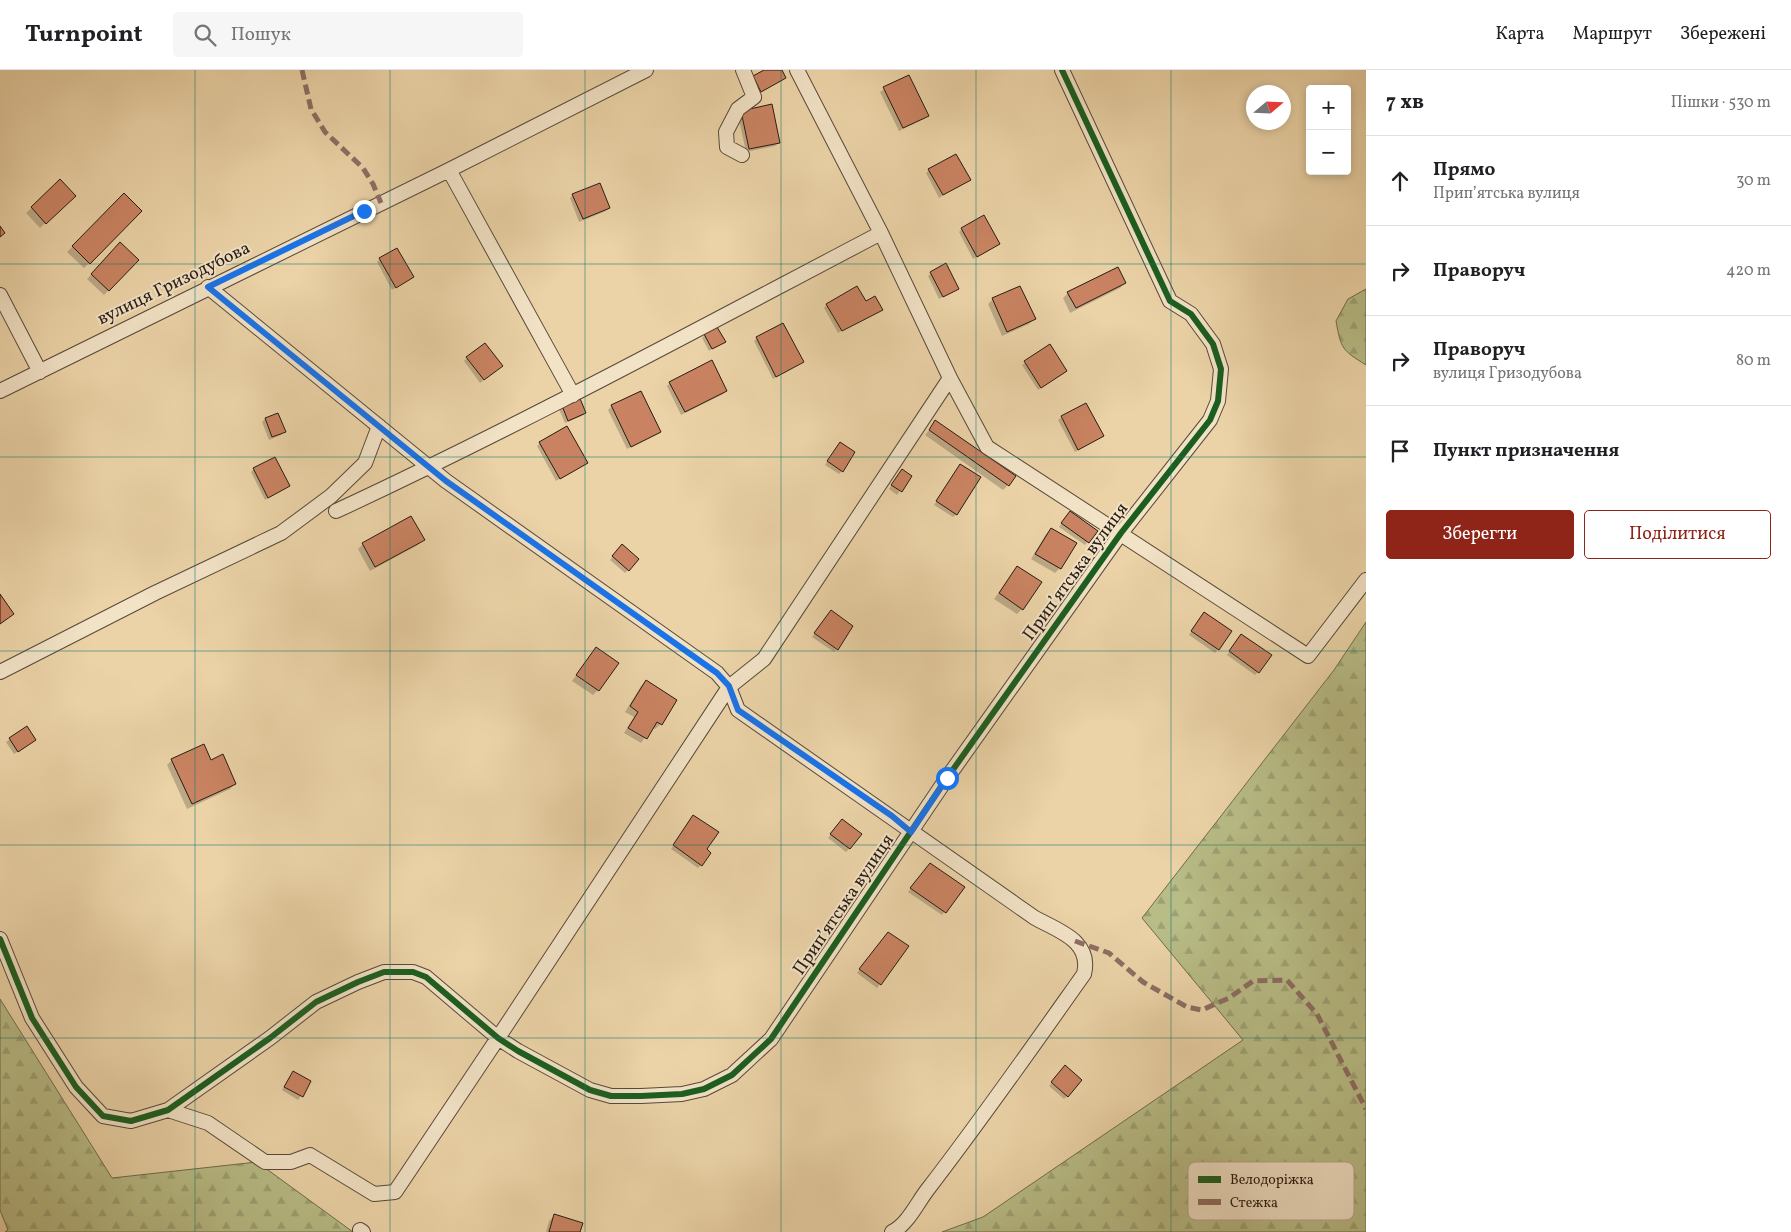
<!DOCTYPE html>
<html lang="uk">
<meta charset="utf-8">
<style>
:root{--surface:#fff;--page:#f6f6f6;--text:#202124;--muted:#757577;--line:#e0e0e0;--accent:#8f2418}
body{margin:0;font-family:Vollkorn,serif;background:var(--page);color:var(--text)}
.controls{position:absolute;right:15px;top:15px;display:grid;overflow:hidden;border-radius:5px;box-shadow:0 2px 8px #0003}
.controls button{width:45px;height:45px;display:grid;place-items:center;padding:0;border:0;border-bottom:1px solid var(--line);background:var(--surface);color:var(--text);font:25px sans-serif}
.compass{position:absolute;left:1246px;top:15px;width:45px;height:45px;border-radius:50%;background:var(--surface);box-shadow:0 2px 8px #0003;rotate:71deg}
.stop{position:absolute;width:15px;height:15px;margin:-11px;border:4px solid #1a73e8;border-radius:50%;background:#fff}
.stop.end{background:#1a73e8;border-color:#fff;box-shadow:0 1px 5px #0008}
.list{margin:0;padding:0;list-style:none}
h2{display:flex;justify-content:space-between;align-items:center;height:65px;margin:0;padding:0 20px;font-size:21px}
h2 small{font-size:16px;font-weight:400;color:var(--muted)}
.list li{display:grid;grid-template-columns:32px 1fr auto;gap:15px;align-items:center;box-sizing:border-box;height:90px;padding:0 20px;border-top:1px solid var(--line)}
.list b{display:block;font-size:19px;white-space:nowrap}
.list p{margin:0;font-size:16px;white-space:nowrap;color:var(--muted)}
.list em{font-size:16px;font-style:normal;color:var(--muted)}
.actions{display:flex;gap:10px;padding:15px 20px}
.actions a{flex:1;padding:11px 0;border:1px solid var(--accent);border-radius:5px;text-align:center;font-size:18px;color:var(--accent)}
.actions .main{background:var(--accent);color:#fff}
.icon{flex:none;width:28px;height:28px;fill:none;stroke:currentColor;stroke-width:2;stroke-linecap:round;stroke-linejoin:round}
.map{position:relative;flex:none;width:1366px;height:1162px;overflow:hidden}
header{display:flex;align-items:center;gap:30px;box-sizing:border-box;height:70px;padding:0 25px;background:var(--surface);border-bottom:1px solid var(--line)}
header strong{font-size:24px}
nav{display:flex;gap:28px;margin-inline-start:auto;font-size:18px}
.search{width:350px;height:45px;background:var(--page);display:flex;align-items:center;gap:12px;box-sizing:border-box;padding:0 18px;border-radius:5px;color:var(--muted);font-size:19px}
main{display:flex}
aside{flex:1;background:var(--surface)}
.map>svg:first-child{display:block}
.forest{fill:url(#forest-firs);stroke:#6f6c4d}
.shadow{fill:#0003}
.building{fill:#ca8362;stroke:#261b14}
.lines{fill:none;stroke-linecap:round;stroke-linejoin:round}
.minor-casing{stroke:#574939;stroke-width:16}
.minor{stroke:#f2e2c6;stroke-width:14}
.quiet{stroke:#8d6e63;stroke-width:5;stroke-dasharray:10 5;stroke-linecap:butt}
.cycleway-casing{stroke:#f2e2c6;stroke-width:9}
.cycleway{stroke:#1b5e20;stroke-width:6}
.route{stroke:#1a73e8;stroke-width:6}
.grid{fill:none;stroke:#0f766e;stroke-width:1;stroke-opacity:0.55}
.labels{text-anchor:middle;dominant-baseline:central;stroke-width:4;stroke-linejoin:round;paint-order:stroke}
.street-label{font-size:18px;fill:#261b14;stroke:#f2e2c6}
.key{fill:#f2e2c6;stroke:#b5a691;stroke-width:1}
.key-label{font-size:14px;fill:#261b14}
</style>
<header>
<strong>Turnpoint</strong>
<div class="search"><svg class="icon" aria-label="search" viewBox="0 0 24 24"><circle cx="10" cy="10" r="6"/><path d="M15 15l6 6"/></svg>Пошук</div>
<nav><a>Карта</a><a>Маршрут</a><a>Збережені</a></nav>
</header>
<main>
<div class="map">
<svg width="1366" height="1162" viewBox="0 0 1366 1162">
<defs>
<pattern id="forest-firs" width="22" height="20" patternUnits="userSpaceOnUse" patternTransform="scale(1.25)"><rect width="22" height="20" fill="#b8bc86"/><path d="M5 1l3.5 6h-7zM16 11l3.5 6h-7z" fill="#9ea173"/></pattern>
</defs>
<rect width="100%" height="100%" fill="#ebd3a7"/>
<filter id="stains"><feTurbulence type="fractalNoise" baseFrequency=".004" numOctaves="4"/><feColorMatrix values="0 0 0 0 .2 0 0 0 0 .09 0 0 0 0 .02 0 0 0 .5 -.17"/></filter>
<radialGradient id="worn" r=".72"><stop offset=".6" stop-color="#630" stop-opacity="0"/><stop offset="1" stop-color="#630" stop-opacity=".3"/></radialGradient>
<path class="forest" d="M1366,219V295C1342,280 1341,279 1336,251L1348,229Z
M1366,552V1162H942L983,1147L1243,970L1142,848L1334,600Z
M0,929L112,1108L257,1092L353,1162H5L8,1160L0,1140Z"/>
<path class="shadow" d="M767,0H780L784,8L758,24L750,11Z
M908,6L927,46L924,49L899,61L880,22Z
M741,42L778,73L775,76L746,82L738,45Z
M929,100L969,110L939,128L926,103Z
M60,111L74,126L40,158L26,143Z
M124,125L141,141L84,198L67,182Z
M573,125L609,138L606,141L579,152L570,128Z
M962,159L999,174L973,189L959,162Z
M120,174L137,190L104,225L87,209Z
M380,189L413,207L392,220L377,192Z
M931,203L958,218L939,229L928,206Z
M1125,213L1120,218L1070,243L1063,228L1068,223Z
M993,229L1034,249L1029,254L1002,266L988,234Z
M866,233L882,240L838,263L824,238L827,234Z
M705,265L724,271L709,281L702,268Z
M757,268L802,292L773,309L754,271Z
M1050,276L1063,304L1038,320L1022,295Z
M467,288L498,299L480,313L464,291Z
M670,313L726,321L723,324L681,345L667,316Z
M640,322L660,362L656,365L627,379L608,340L612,336Z
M562,334L585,343L582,346L565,353L558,337Z
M277,344L284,362L281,365L269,370L262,352L265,349Z
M1062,347L1102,366L1075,382L1058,350Z
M936,352L1008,415L1003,420L925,365Z
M540,373L586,393L556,411L537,376Z
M837,377L842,401L839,404L825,395Z
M960,395L957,444L953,447L934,435Z
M254,399L289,416L265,430L251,402Z
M902,400L911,406L897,425L889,419Z
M1067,445L1096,461L1085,475L1059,457Z
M1051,459L1060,498L1055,503L1031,489L1046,464Z
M423,470L418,475L370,501L358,479L363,474Z
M619,479L628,500L625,503L610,490Z
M1017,497L1022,539L1017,544L994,529Z
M828,545L852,556L834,582L812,567Z
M1201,547L1230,561L1215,583L1189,565Z
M1238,568L1258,602L1255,605L1227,585Z
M596,578L598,620L593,625L572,611Z
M646,611L676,630L661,654L655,659L652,657L641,673L624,663L634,647L625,642L641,616Z
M27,658L31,673L14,684L6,672Z
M172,690L211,691L235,714L230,719L187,739L167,695Z
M690,750L705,779L701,795L698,798L671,779Z
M839,754L849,779L846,782L828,768Z
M927,798L963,817L942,845L908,822Z
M885,867L907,876L877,918L857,903Z
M1062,1000L1067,1026L1064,1029L1049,1016Z
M290,1006L310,1012L298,1030L282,1020Z
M554,1146L579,1162H546L549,1151Z"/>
<path class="building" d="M764,0H782L786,8L761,22L753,6Z
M909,5L929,46L903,58L883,17Z
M772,34L780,73L749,79L741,41Z
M956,84L971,110L943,125L928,99Z
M60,109L76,126L46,154L31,137Z
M600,113L610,138L583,149L572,124Z
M124,123L142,141L90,194L72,176Z
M984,145L1000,174L977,187L961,158Z
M0,156L5,163L0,167Z
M120,172L139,190L109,221L91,204Z
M397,178L414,207L396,218L379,188Z
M946,193L959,219L943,227L930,202Z
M1118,197L1126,213L1076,238L1067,222Z
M857,216L866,231L875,226L883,240L842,261L826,234Z
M1020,216L1036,249L1007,262L992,228Z
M783,253L804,292L776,307L756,267Z
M717,257L726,272L712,279L704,264Z
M485,273L503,296L484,310L466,287Z
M1050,274L1067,301L1041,318L1024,291Z
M712,290L727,321L685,342L669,312Z
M641,321L661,362L631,377L611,335Z
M579,326L586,343L568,351L561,333Z
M1086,333L1104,366L1078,380L1061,346Z
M278,343L286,362L272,367L265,348Z
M935,350L1016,406L1009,416L929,360Z
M567,356L588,393L560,409L539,372Z
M840,372L855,382L843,402L827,391Z
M275,387L290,416L268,428L253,398Z
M960,394L981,407L957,445L936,431Z
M902,399L912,406L902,422L891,415Z
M1070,441L1098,461L1089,473L1061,453Z
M411,446L425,470L375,497L362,473Z
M1051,458L1077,473L1061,499L1035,484Z
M622,474L639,489L629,501L612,486Z
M1017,496L1042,512L1023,540L999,523Z
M0,524L14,544L0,554Z
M831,540L853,556L838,580L814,563Z
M1204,542L1232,561L1219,580L1191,561Z
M1241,564L1272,585L1259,603L1229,581Z
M596,577L619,593L599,621L576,605Z
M646,610L677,630L662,655L657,652L647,669L628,658L638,642L630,636Z
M27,656L36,670L18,682L9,668Z
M204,674L211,690L223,684L236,714L192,734L171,689Z
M693,745L719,762L707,779L711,783L702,796L673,775Z
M842,749L862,764L850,779L830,764Z
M930,793L965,817L946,843L910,818Z
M888,862L909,876L881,915L859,899Z
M1065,995L1082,1010L1068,1027L1051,1012Z
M293,1001L311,1011L303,1027L284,1017Z
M554,1144L583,1153L580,1162H549Z"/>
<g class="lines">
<g class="minor-casing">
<path id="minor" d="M797,0L881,163L950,308L987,377L1308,586L1366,510
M742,85L727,77L726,62L738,39L754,27L743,0
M449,100L573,325
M208,217L446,411L717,603L729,617L738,640L1035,848C1059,861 1092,871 1084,904C1033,976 982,1049 928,1119C917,1133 908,1154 892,1162
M0,225L40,302
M0,321L449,100L646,0
M336,441C521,355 700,258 881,163
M0,602L155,523L281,463L331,426L365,393L379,356
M0,869L32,948L76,1017L103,1046L131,1051L168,1040L270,968L316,932L358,912L384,902H413L426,907L498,968L518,981L590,1020L611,1026H641L682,1024L704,1019L732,1005L771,969L947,708L1121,463L1210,350L1218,331L1221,299L1213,274L1191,244L1170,231L1062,0
M168,1040L208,1053L265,1092H291L310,1085L374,1124L395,1122L498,968L729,617L764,589L950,308
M360,1160L363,1162"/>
</g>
<use href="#minor" class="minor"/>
<path class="quiet" d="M302,0L311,39L325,62L363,98L373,114L381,133
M1075,871L1109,883L1143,912L1187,937L1202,940L1229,928L1253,911L1287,910L1317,944L1366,1039"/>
<g class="cycleway-casing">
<path id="cycleway" d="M0,869L32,948L76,1017L103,1046L131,1051L168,1040L270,968L316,932L358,912L384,902H413L426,907L498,968L518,981L590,1020L611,1026H641L682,1024L704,1019L732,1005L771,969L947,708L1121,463L1210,350L1218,331L1221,299L1213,274L1191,244L1170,231L1062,0"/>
</g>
<use href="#cycleway" class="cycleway"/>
</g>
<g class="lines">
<path class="route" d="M364,141L208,217L446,411L717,603L729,616L738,640L892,746L911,762L947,708"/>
</g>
<path class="grid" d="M195,0V1162M390,0V1162M585,0V1162M781,0V1162M976,0V1162M1171,0V1162M0,194H1366M0,387H1366M0,581H1366M0,775H1366M0,968H1366"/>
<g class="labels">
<g class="street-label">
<text transform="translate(174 214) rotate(-26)">вулиця Гризодубова</text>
<text transform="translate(1076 502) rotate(-54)">Прип’ятська вулиця</text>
<text transform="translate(844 835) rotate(-56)">Прип’ятська вулиця</text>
</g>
</g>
<rect x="1188" y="1092" width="166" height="58" rx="8" class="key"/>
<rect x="1198" y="1106" width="23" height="7" fill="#1b5e20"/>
<rect x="1198" y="1129" width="23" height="6" fill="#8d6e63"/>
<g class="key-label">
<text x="1230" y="1114">Велодоріжка</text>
<text x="1230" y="1137">Стежка</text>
</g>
<rect width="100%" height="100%" filter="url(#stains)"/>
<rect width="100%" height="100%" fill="url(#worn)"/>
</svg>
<div class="controls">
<button>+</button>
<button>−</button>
</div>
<svg class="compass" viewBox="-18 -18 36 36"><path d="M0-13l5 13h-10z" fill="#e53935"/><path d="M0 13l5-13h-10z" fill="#757577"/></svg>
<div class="stop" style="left:947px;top:708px"></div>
<div class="stop end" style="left:364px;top:141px"></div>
</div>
<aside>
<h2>7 хв<small>Пішки · 530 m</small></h2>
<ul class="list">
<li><svg class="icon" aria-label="ahead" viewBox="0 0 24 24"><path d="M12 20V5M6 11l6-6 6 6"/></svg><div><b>Прямо</b><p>Прип’ятська вулиця</p></div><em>30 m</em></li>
<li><svg class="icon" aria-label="right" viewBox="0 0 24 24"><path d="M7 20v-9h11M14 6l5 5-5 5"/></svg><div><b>Праворуч</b></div><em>420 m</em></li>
<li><svg class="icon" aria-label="right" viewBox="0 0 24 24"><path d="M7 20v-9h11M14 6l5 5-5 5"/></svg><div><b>Праворуч</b><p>вулиця Гризодубова</p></div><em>80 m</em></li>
<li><svg class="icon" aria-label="arrive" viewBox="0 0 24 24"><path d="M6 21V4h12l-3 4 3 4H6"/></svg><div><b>Пункт призначення</b></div></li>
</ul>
<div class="actions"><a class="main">Зберегти</a><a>Поділитися</a></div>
</aside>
</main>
